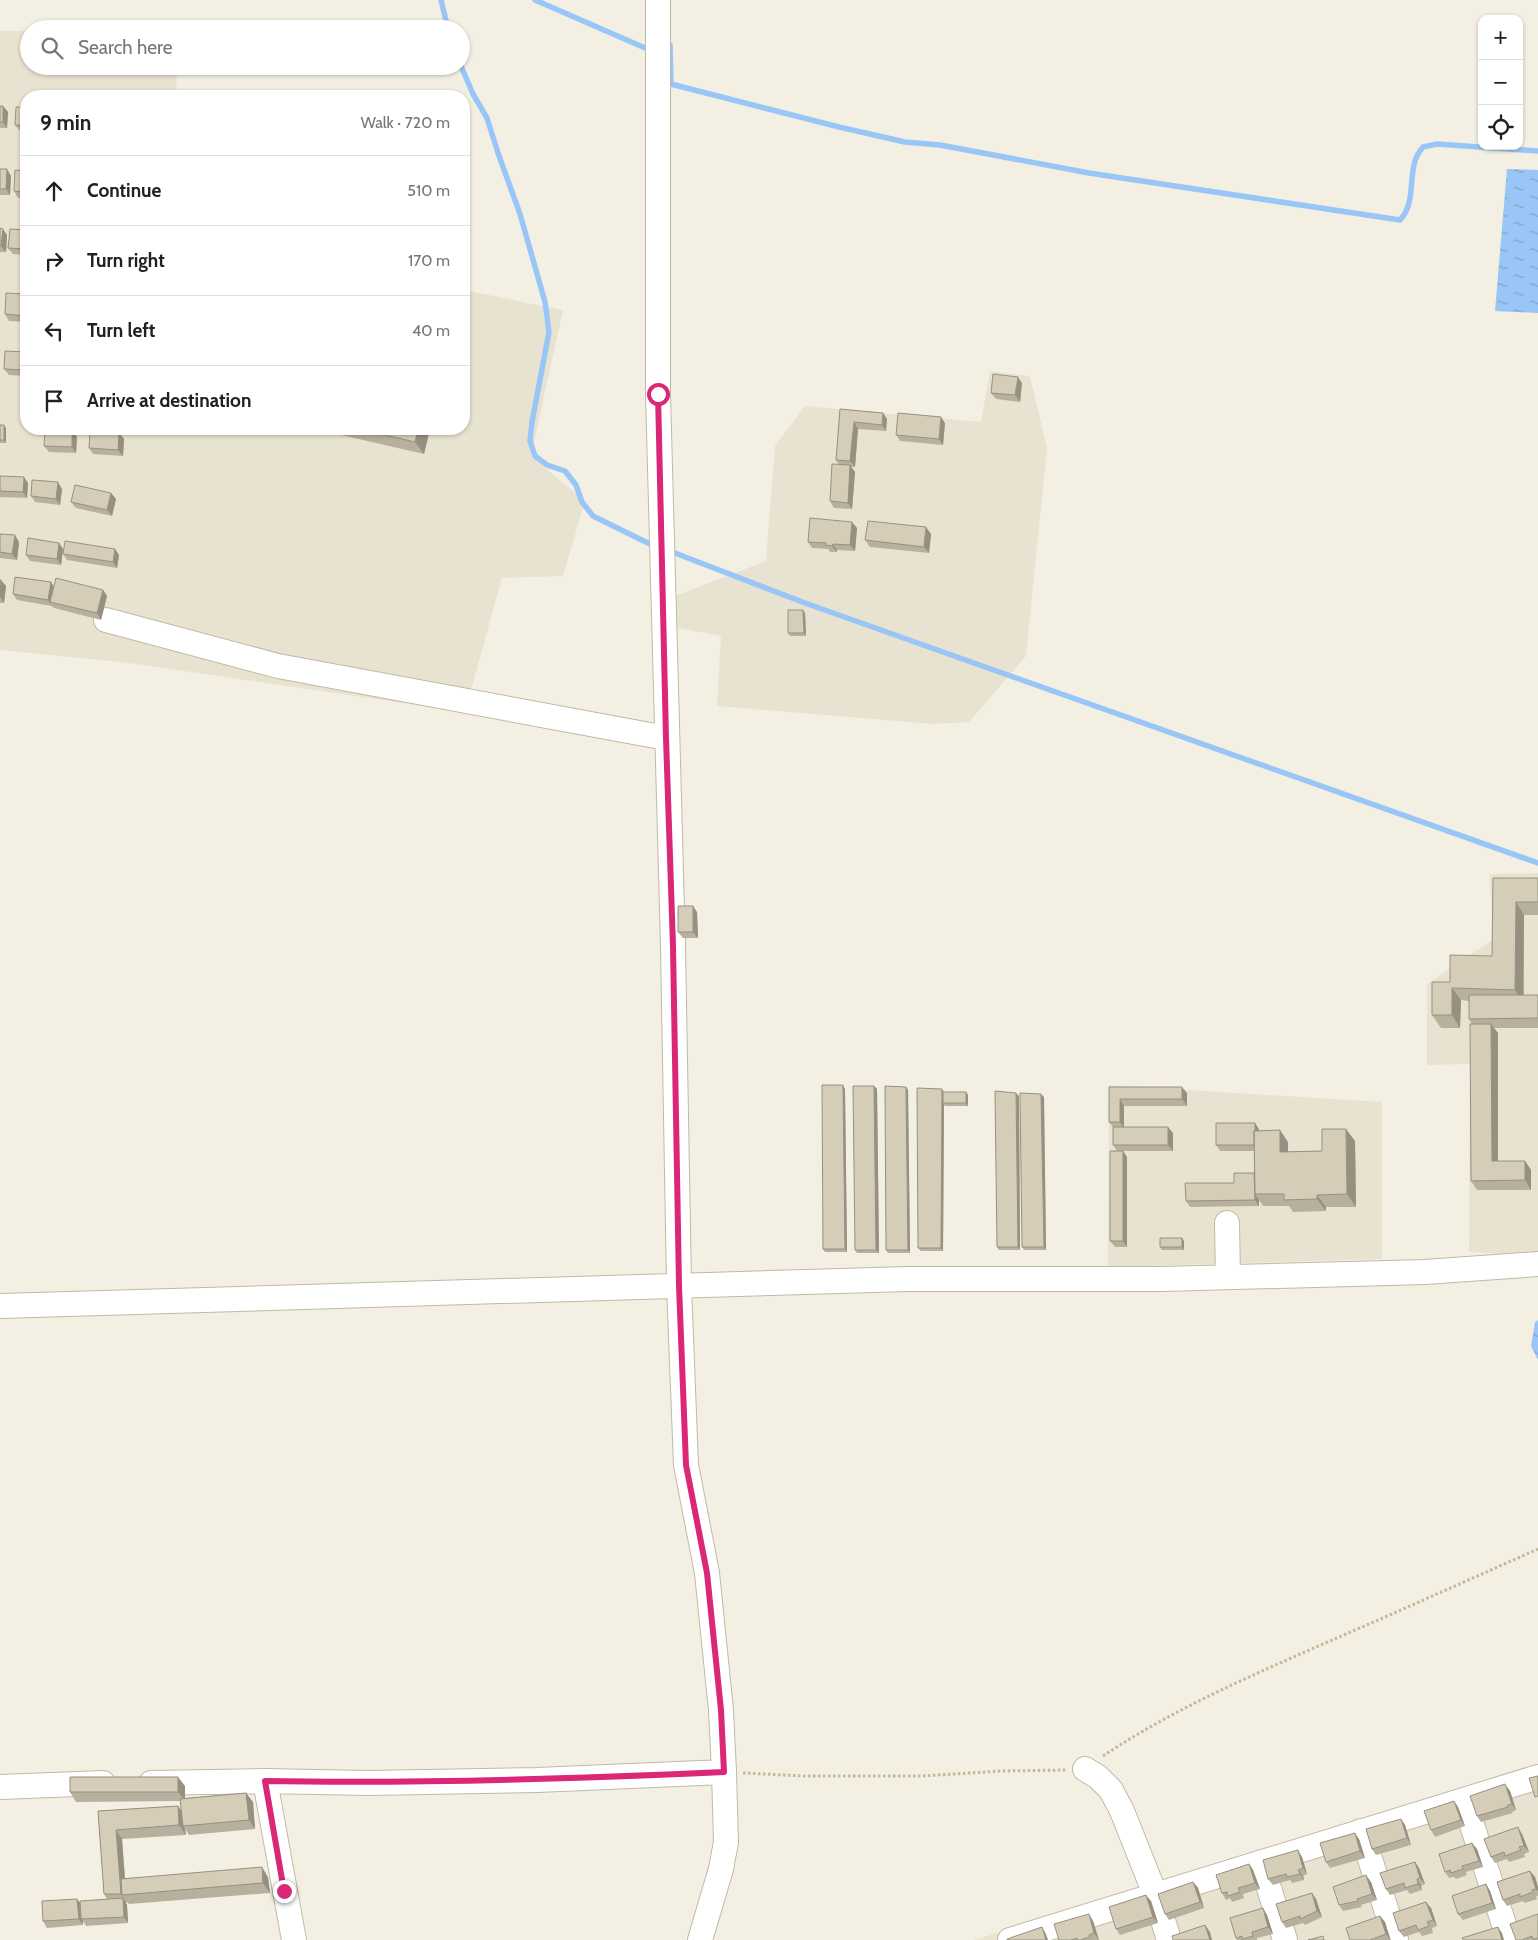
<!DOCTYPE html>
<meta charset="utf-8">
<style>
:root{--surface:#fff;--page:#f2f2f2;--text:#202124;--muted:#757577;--line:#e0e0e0}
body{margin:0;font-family:Cabin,sans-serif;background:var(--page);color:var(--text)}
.controls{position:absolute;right:15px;top:15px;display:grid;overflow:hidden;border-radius:10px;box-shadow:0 1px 4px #0004}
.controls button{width:45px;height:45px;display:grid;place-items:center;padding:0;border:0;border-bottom:1px solid var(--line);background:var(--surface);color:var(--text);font:25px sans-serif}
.stop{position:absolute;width:15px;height:15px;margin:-11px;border:4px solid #db2777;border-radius:50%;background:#fff}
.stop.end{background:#db2777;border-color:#fff;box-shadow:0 1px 5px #0008}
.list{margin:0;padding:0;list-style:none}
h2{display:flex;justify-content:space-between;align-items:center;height:65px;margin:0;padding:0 20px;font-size:21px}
h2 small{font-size:16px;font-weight:400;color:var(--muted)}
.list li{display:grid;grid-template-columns:32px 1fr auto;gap:15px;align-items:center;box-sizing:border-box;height:70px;padding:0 20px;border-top:1px solid var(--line)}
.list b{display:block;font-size:19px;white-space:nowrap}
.list em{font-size:16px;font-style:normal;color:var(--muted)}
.icon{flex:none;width:28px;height:28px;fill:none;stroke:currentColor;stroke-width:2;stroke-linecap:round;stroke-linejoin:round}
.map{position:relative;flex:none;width:1538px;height:1940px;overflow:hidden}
.search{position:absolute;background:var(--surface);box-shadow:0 1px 4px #0004;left:20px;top:20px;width:450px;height:55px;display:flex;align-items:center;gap:12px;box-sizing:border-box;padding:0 18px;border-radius:28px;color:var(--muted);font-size:19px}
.panel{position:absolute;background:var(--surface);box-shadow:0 1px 4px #0004;left:20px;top:90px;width:450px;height:345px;border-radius:20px}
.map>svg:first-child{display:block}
.residential{fill:#e8e3d1}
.water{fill:url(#water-ripples)}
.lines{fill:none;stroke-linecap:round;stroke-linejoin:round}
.stream{stroke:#99c6f7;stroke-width:5.5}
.minor-casing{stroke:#c0b9a5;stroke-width:26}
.path{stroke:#c3b895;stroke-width:3;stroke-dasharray:2.5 2.5;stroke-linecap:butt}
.minor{stroke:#fff;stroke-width:24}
.wall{fill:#b8b09e}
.shaded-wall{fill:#969081}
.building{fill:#d6cdb8;stroke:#969081}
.route{stroke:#db2777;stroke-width:6}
</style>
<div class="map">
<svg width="1538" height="1940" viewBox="0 0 1538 1940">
<defs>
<pattern id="water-ripples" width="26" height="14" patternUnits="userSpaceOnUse" patternTransform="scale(1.25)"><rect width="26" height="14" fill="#99c6f7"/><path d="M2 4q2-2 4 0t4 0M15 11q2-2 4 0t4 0" fill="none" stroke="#7fa2c9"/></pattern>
</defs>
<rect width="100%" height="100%" fill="#f3f0e3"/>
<path class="residential" d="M0,31H29V66H177L176,96H26V429H464V290L563,310L531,456L585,501L563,576L502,578L465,712L129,663L0,650Z
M990,371L1030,376L1047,448L1026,656L969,722L933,724L717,706L721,636L673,627L675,596L766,561L775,446L805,406L981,422Z
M1538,873V1256L1469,1252L1470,1064L1427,1065V984L1495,938L1489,874Z
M1109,1085L1382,1102V1259L1108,1267Z
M1538,1767V1940H974L1044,1919Z"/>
<path class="water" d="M1507,169L1538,170V313L1495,311Z
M1538,1320V1360L1531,1346L1535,1322Z"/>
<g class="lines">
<path class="stream" d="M441,0L448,29
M535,0L652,51
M670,45L671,84L839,127L905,142L940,145L1089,173L1400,220C1415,204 1409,180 1415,161C1416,156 1420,151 1423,147L1437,144L1538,151
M461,66L473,94L487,118L498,153L520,214L545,302L549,332L532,422L530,441L535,456L547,465L565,471L576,485L582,502L593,516L656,547
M667,550L805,603L1538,863"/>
<g class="minor-casing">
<path id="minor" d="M658,0V394L673,946L679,1286L686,1465L707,1573L721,1710L724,1772L726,1842L721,1869L700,1940
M106,620L278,666L666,738
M1227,1223L1228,1277
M0,1306L908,1279H1162L1425,1272L1538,1264
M1085,1769L1098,1777L1111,1790L1122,1811L1155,1894L1169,1940
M265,1781L294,1940
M151,1783L265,1781L368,1783L537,1780L724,1772
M0,1787L103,1783
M1464,1800L1509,1940
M1361,1831L1396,1940
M1261,1862L1285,1940
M1010,1940L1538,1777"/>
</g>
<path class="path" d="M1103,1756C1172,1710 1248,1677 1323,1644C1395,1613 1466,1581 1538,1549
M743,1773L804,1776H922L1001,1771L1067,1770"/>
<use href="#minor" class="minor"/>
</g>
<path class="wall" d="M0,106H3L8,112L7,128H0Z
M26,107V131H20L15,125Z
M0,169L11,176L10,195H0Z
M26,171V198H18L14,191Z
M0,228L7,235L6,252H0Z
M26,230V255L13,254L8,248Z
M26,294V322L9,321L5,314Z
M26,352V376L9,375L4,369Z
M1022,383L1020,402L996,399L991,393Z
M840,409L883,413L887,419L886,431L858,429L855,467H851L855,472L852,509L834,508L830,501L839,465L836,460Z
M945,423L943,445L900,441L896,435Z
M0,425L6,428V443H0Z
M315,429H430L424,454Z
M119,433L124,439L123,456L93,454L89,448Z
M77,437L76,453L49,452L44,446Z
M0,476L28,483L27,498L0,497Z
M62,489L60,505L35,502L31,496Z
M111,493L116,499L112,516L76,508L71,502Z
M857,528L855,551L837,550V552H830L828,549L812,548L808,542Z
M0,534L19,542L17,560L0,558Z
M931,534L929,553L870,547L865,540Z
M59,543L63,549L61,565L30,561L26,555Z
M115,549L119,555L117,568L67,560L63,554Z
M0,580L6,586L4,603H0Z
M51,582L54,587L103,590L107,596L101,620L54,608L52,606L17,600L13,594Z
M803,610L805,613L806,636H790L788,633Z
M1493,878H1538V915H1524V995H1538V1028H1494L1498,1033V1161H1525L1531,1170V1190H1477L1471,1181L1472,1024L1469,1019V1001L1461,1000L1460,1028H1441L1432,1015L1450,982L1492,956Z
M697,912L698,938H683L678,932Z
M874,1086L877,1089L879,1253H857L855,1250Z
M906,1087L908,1090L910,1253H888L886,1250Z
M1109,1087L1187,1093V1106H1124V1127L1173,1133V1151H1123L1127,1157V1247H1115L1110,1241L1117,1151L1113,1145V1127L1109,1122Z
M845,1089L847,1252H825L823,1249Z
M944,1092H966L968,1095V1106H945L944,1105L943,1251H921L918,1248Z
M1019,1096L1020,1250H999L997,1247Z
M1044,1097L1046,1250H1024L1022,1247Z
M1259,1129V1131L1288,1142V1152L1322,1151L1355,1141L1356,1207H1326V1211L1293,1212L1289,1206H1263L1259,1200V1206L1190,1207L1186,1201L1234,1183L1254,1173V1151H1220L1216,1145Z
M1184,1241V1250H1162L1160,1247Z
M185,1786V1798L246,1793L253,1802L255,1829L189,1835L185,1829L186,1835L122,1839L125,1878L268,1877L270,1893L129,1904L127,1902V1903H126L127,1905L128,1923L86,1926L83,1921V1925L47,1928L43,1921L77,1899L80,1903L107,1899L104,1894L98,1811L178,1806L182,1811L181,1801L76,1802L70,1792Z
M1510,1791L1516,1810L1512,1812L1513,1813L1481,1822L1477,1816Z
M1454,1801L1458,1807L1465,1826L1435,1837L1431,1830Z
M1401,1819L1405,1825L1411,1845L1376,1855L1372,1849Z
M1522,1834L1529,1852L1524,1854L1525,1857L1509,1862L1507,1859L1495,1863L1491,1857Z
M1359,1839L1365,1858L1330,1868L1326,1862Z
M1477,1849L1483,1867L1466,1872L1467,1875L1456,1879L1454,1877L1449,1878L1445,1872Z
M1302,1857L1307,1874L1303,1876L1304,1880L1292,1883L1290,1880L1273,1885L1268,1879Z
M1415,1862L1419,1868L1425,1884L1421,1886L1422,1890L1410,1894L1407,1890L1390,1895L1386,1889Z
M1249,1864L1253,1870L1260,1889L1243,1894L1244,1898L1232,1902L1230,1898L1226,1900L1222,1893Z
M1530,1871L1535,1877L1538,1887V1896H1536L1537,1899L1525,1903L1523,1901L1507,1906L1503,1900Z
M1193,1882L1198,1888L1204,1908L1169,1920L1165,1914Z
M1371,1882L1377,1900L1361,1905L1362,1907L1343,1911L1339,1905Z
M1486,1884L1490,1891L1496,1909L1463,1920L1458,1914Z
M1312,1893L1316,1899L1322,1917L1305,1925L1303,1923L1286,1928L1282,1922Z
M1151,1901L1158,1923L1120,1935L1116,1929Z
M1431,1908L1437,1926L1432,1928L1433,1933L1422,1936L1419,1932L1404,1937L1399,1931Z
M1538,1914V1940H1516Z
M1267,1915L1273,1934L1257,1938V1940H1237L1236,1938Z
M1380,1916L1385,1922L1391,1940H1350Z
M1093,1921L1099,1940H1059Z"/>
<path class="shaded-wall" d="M3,106L8,112L7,128L3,122Z
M7,169L11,176L10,195L6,189Z
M3,229L7,235L6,252L1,246Z
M1018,377L1022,383L1020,402L1015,395Z
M883,413L887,419L886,431L882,425Z
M941,417L945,423L943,445L939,439Z
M854,422L858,429L855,467L850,461Z
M4,425L6,428V443L4,440Z
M418,429H430L424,454L415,442Z
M72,430L77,437L76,453L72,447Z
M119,433L124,439L123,456L118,450Z
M850,465L855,472L852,509L848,503Z
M24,477L28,483L27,498L23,492Z
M58,482L62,489L60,505L56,499Z
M111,493L116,499L112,516L107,510Z
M852,522L857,528L855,551L850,545Z
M926,527L931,534L929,553L924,547Z
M15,535L19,542L17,560L12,554Z
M59,543L63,549L61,565L57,559Z
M833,544L837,550V552L832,546Z
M115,549L119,555L117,568L113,562Z
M1,580L6,586L4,603L0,597Z
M51,582L55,589L50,602L52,606L48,600Z
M103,590L107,596L101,620L97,613Z
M803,610L805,613L806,636L804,633Z
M1516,902L1524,915L1523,1002L1515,990Z
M693,906L697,912L698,938L693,932Z
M1452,988L1461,1000L1460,1028L1452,1015Z
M1491,1024L1498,1033V1170L1492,1161Z
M843,1085L845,1089L847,1252L845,1249Z
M874,1086L877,1089L879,1253L876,1250Z
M906,1087L908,1090L910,1253L908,1250Z
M1182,1087L1187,1093V1106L1182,1099Z
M942,1089L944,1092L943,1103L944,1105L943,1251L941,1248Z
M966,1092L968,1095V1106L966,1103Z
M1016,1093L1019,1096L1020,1250L1018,1247Z
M1041,1094L1044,1097L1046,1250L1044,1247Z
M1120,1099L1124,1106V1128L1120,1122Z
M1255,1123L1259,1129V1151L1255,1145Z
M1168,1127L1173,1133V1151L1168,1145Z
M1346,1129L1355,1141L1356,1207L1347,1194Z
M1280,1130L1288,1142V1164L1280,1152Z
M1123,1151L1127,1157V1247L1123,1241Z
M1525,1161L1531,1170V1190L1525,1180Z
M1255,1194L1259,1200V1206L1255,1200Z
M1317,1195L1326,1207V1211L1317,1199Z
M1182,1238L1184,1241V1250L1182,1247Z
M178,1777L185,1786V1801L178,1792Z
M1505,1784L1510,1791L1516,1810L1512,1804Z
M246,1793L253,1802L255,1829L249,1820Z
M1454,1801L1458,1807L1465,1826L1461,1820Z
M178,1806L184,1815L183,1826L185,1829L186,1835L179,1825Z
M1401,1819L1405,1825L1411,1845L1407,1838Z
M1518,1827L1522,1834L1529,1852L1524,1846Z
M116,1830L122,1839L126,1894L122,1895L127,1903L121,1894Z
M1355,1833L1359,1839L1365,1858L1360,1851Z
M1472,1843L1477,1849L1483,1867L1479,1861Z
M1298,1850L1302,1857L1307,1874L1303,1868Z
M1415,1862L1419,1868L1425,1884L1420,1878Z
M1249,1864L1253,1870L1260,1889L1255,1883Z
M262,1867L268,1877L270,1893L263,1883Z
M1298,1870L1303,1876L1304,1880L1300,1874Z
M1530,1871L1535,1877L1538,1887V1891L1536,1889Z
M1366,1875L1371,1882L1377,1900L1372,1894Z
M1417,1879L1421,1886L1422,1890L1418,1884Z
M1193,1882L1198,1888L1204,1908L1200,1902Z
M1486,1884L1490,1891L1496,1909L1492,1903Z
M1312,1893L1316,1899L1322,1917L1317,1911Z
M1146,1895L1151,1901L1158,1923L1153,1917Z
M123,1898L127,1905L128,1923L124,1917Z
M77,1899L82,1905L81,1919L83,1921V1925L79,1919Z
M1426,1902L1431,1908L1437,1926L1433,1920Z
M1263,1908L1267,1915L1273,1934L1268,1927Z
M1089,1914L1093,1921L1099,1940L1094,1933Z
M1380,1916L1385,1922L1390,1940L1386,1934Z
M1205,1925L1210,1932L1212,1940H1210Z
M1042,1927L1046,1934L1048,1940H1046Z
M1498,1927L1502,1933L1504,1940H1502Z"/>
<path class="building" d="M0,106H3V122H0Z
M16,107H26V125H15Z
M0,169H7L6,189H0Z
M15,170L26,171V192L14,191Z
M0,228L3,229L1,246H0Z
M10,229L26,230V249L8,248Z
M6,293L26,294V316L5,314Z
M5,351L26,352V370L4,369Z
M993,374L1018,377L1015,395L991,393Z
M840,409L883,413L882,425L854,422L850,461L836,460Z
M898,413L941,417L939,439L896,435Z
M0,425H4V440H0Z
M359,429H418L415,442Z
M45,430H72V447L44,446Z
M90,431L119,433L118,450L89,448Z
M832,464L850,465L848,503L830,501Z
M0,476L24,477L23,492L0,491Z
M32,480L58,482L56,499L31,496Z
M75,485L111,493L107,510L71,502Z
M810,518L852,522L850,545L833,544L832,546L825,545L826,543L808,542Z
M868,521L926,527L924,547L865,540Z
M0,534L15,535L12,554L0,552Z
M28,538L59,543L57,559L26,555Z
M65,541L115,549L113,562L63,554Z
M15,577L51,582L48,600L13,594Z
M56,578L103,590L97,613L50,602Z
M0,580H1L0,593Z
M788,610H803L804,633H788Z
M1493,878H1538V902H1516L1515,990L1452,988V1015H1432V982H1450V955L1492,956Z
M678,906H693V932H678Z
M1469,995H1538V1018L1469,1019Z
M1470,1024H1491L1492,1161H1525V1180L1471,1181Z
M822,1085H843L845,1249H823Z
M853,1086H874L876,1250H855Z
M885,1086L906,1087L908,1250H886Z
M1109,1087H1182V1099H1120V1122H1109Z
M917,1088L942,1089L941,1248H918Z
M995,1091L1016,1093L1018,1247H997Z
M943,1092H966V1103H943Z
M1020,1093L1041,1094L1044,1247H1022Z
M1216,1123H1255V1131H1254V1145H1216Z
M1113,1127H1168V1145H1113Z
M1322,1129H1346L1347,1194L1317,1195V1199L1284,1200V1194H1255L1254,1131L1280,1130V1152L1322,1151Z
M1110,1151H1123V1241H1110Z
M1234,1173H1254L1255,1200L1186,1201L1185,1183H1234Z
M1160,1238H1182V1247H1160Z
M1538,1776V1796L1535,1797L1529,1778Z
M70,1777H178V1792H70Z
M1505,1784L1512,1804L1508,1805V1807L1477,1816L1470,1796Z
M246,1793L249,1820L183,1826L180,1799Z
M1454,1801L1461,1820L1431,1830L1424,1811Z
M178,1806L179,1825L116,1830L121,1894H104L98,1811Z
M1401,1819L1407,1838L1372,1849L1366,1829Z
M1518,1827L1524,1846L1519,1847L1521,1850L1505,1856L1504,1852L1491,1857L1484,1839Z
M1355,1833L1360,1851L1326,1862L1320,1843Z
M1472,1843L1479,1861L1462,1866L1463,1869L1451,1873L1450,1870L1445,1872L1439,1854Z
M1298,1850L1303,1868L1298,1870L1300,1874L1287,1877L1286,1874L1268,1879L1263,1860Z
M1415,1862L1420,1878L1417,1879L1418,1884L1405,1888L1404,1883L1386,1889L1380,1873Z
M1249,1864L1255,1883L1238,1888L1240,1892L1228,1896L1227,1892L1222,1893L1216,1875Z
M262,1867L263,1883L122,1895L121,1879Z
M1530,1871L1536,1889L1532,1890L1533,1892L1520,1897V1894L1503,1900L1497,1882Z
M1366,1875L1372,1894L1357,1899L1358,1901L1339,1905L1333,1887Z
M1193,1882L1200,1902L1165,1914L1158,1894Z
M1486,1884L1492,1903L1458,1914L1452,1896Z
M1312,1893L1317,1911L1300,1919V1916L1282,1922L1276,1904Z
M1146,1895L1153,1917L1116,1929L1109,1907Z
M123,1898L124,1917L81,1919L80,1901Z
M77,1899L79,1919L43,1921L42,1901Z
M1426,1902L1433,1920L1427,1922L1429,1926L1418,1930L1416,1925L1399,1931L1393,1913Z
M1263,1908L1268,1927L1252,1932L1253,1936L1242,1939V1936L1236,1938L1230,1918Z
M1089,1914L1094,1933L1089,1935L1090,1937L1080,1940H1077V1938L1071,1940H1059L1054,1924Z
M1538,1914V1938L1533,1939L1532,1936L1522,1940H1516L1510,1924Z
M1380,1916L1386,1934L1370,1940H1350L1346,1928Z
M1205,1925L1210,1940H1173L1172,1936Z
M1042,1927L1046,1940H1007V1939Z
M1498,1927L1502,1940H1463L1462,1938Z
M1323,1936L1324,1940H1308Z"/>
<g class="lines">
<path class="route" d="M284,1891L265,1781C418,1784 571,1779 724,1772L721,1710L707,1573L686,1465L679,1286L673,946L666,738L658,394"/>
</g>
</svg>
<div class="controls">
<button>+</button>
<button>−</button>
<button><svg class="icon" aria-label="locate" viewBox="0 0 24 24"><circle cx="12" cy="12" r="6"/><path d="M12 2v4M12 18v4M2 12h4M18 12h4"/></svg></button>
</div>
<div class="stop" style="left:658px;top:394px"></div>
<div class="stop end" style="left:284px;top:1891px"></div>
<div class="search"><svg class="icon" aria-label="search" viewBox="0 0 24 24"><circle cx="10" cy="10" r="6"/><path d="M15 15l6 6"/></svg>Search here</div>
<section class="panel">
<h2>9 min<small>Walk · 720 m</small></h2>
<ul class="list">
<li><svg class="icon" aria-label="ahead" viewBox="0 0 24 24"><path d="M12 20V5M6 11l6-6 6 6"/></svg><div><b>Continue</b></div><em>510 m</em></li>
<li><svg class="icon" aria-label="right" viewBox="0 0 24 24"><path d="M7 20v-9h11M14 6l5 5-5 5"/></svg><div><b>Turn right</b></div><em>170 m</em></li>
<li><svg class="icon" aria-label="left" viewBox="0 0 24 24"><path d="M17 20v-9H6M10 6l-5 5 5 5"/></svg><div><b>Turn left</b></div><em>40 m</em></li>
<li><svg class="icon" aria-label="arrive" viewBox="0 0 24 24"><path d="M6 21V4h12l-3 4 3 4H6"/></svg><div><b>Arrive at destination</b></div></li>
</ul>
</section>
</div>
